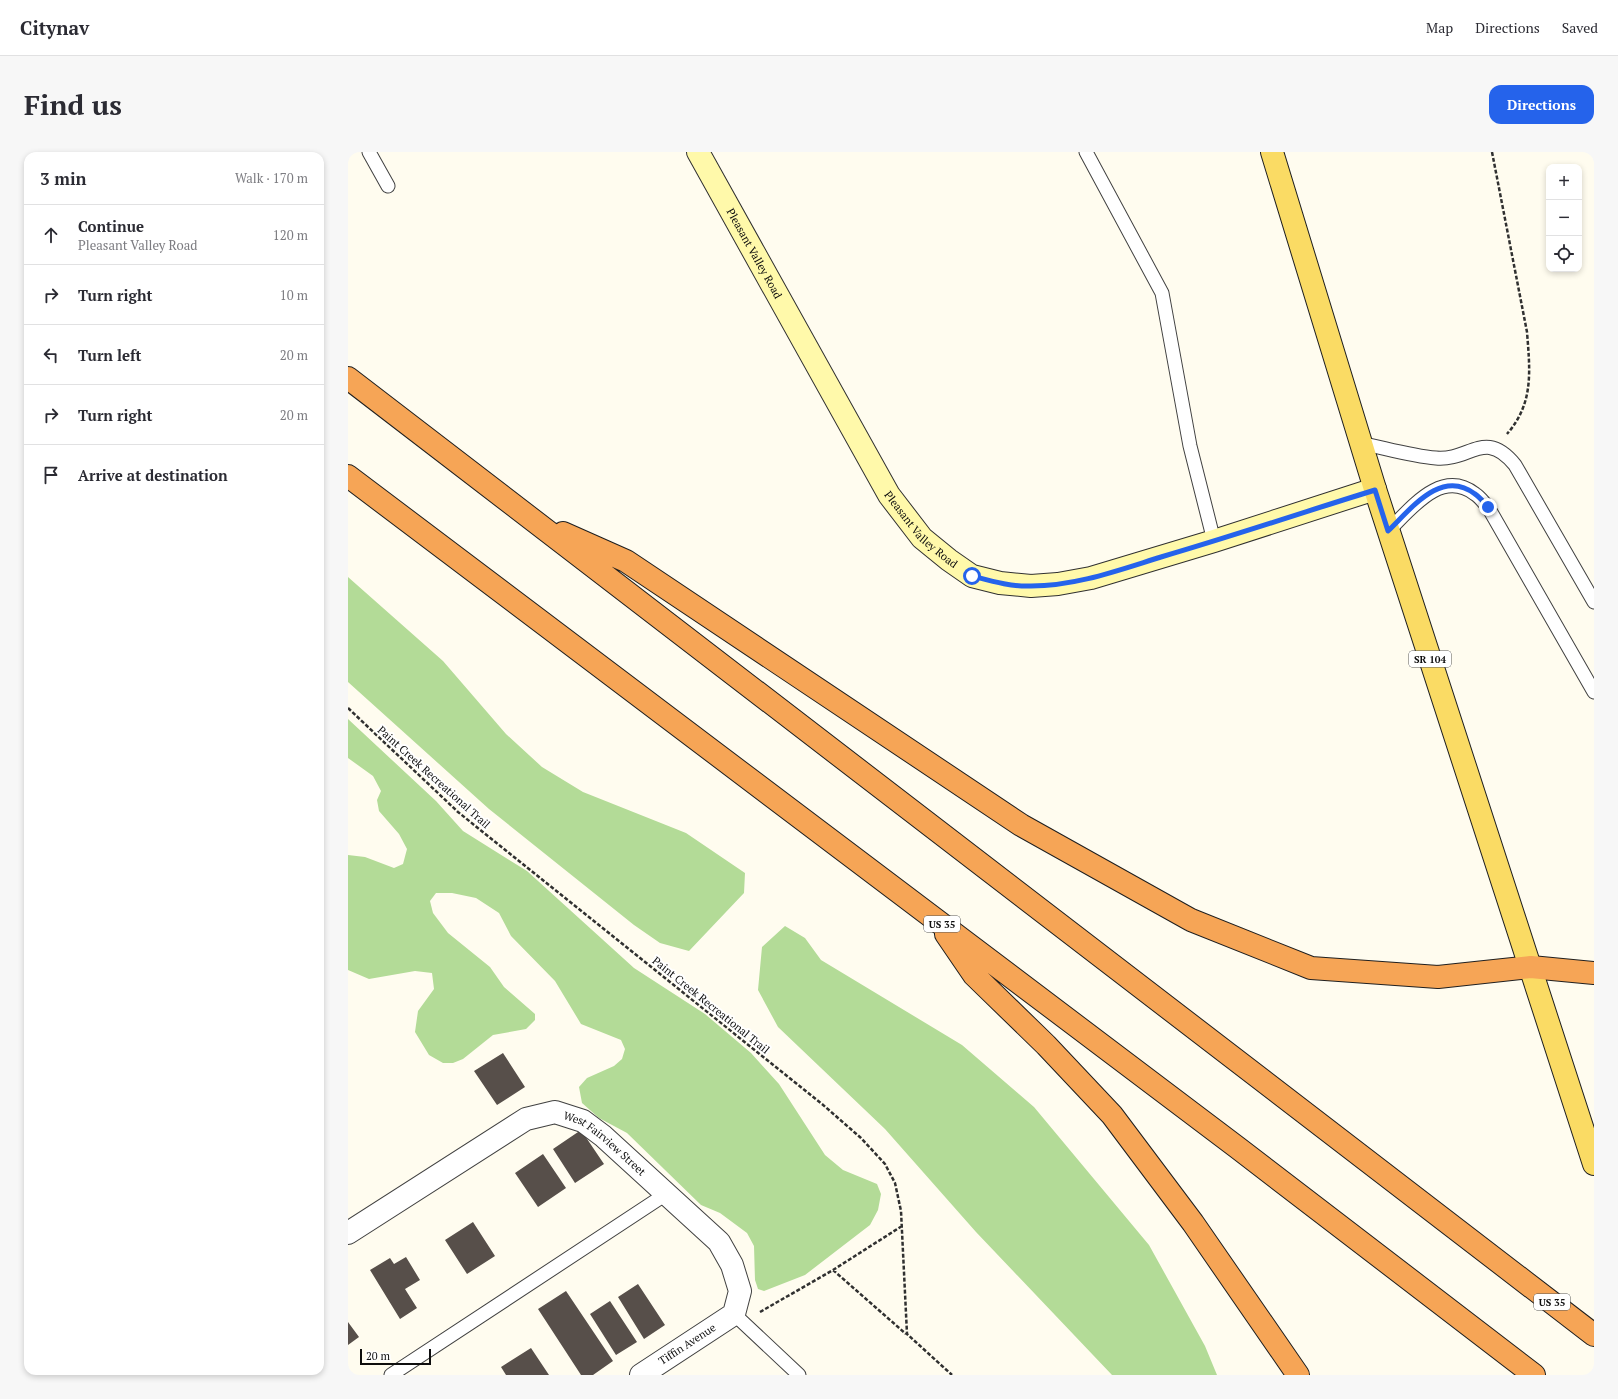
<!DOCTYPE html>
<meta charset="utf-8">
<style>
:root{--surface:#fff;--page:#f7f7f7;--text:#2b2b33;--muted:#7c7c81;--line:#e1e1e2;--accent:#2563eb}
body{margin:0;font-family:"PT Serif",serif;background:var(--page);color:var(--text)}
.controls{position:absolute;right:12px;top:12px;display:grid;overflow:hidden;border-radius:8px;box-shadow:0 2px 6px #0003}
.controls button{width:36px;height:36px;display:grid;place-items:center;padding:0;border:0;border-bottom:1px solid var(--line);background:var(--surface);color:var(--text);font:20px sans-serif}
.scale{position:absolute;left:12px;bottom:10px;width:71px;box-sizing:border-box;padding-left:4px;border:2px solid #0e0e0e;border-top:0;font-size:11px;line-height:14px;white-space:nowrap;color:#0e0e0e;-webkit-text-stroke:3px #fff;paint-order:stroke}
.stop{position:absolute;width:12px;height:12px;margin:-9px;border:3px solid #2563eb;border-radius:50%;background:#fff}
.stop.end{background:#2563eb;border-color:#fff;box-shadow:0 1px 4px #0008}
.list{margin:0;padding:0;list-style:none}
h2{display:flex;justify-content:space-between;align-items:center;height:52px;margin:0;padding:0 16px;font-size:17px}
h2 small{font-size:13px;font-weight:400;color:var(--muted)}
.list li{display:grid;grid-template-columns:26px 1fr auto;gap:12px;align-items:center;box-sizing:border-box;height:60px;padding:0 16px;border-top:1px solid var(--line)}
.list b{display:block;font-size:15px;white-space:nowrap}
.list p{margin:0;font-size:13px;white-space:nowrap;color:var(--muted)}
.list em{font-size:13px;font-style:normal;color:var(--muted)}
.icon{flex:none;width:22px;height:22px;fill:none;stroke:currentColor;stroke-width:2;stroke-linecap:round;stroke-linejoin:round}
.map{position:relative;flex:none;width:1246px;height:1223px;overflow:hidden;border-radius:12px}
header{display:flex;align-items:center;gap:24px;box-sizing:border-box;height:56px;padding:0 20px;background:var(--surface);border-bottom:1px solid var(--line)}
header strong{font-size:19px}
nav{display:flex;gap:22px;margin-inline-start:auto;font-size:14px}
.intro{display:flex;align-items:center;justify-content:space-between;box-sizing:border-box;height:96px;padding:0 24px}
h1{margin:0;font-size:28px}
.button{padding:10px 18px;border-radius:12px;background:var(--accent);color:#fff;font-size:14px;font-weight:700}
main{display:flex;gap:24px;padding:0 24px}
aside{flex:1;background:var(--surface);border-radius:12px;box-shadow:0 2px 6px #0003}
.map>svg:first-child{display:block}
.forest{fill:#b3db97}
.building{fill:#574f4a}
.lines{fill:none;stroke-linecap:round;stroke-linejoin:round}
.lane-casing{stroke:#414141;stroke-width:15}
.street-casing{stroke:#414141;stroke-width:24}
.secondary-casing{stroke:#303030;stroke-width:24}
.primary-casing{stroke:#1f1f1f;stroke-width:24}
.highway-casing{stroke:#1f1f1f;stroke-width:24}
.path{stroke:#303030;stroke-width:2.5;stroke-dasharray:4 2;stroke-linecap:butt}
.lane{stroke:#fff;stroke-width:13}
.street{stroke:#fff;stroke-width:22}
.secondary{stroke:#fff9aa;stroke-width:22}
.primary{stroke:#fadb64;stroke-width:22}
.highway{stroke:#f6a556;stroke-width:22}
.route{stroke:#2563eb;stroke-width:5}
.labels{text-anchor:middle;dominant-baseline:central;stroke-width:4;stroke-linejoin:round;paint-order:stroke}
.shield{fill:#fff;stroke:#565656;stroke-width:1}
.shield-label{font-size:10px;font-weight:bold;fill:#0e0e0e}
.street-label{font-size:11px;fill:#0e0e0e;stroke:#fff}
</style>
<header>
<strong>Citynav</strong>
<nav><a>Map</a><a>Directions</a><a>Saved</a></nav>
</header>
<div class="intro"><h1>Find us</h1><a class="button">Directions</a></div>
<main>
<aside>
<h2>3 min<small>Walk · 170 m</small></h2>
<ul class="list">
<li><svg class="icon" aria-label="ahead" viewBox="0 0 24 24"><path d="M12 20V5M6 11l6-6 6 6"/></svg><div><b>Continue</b><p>Pleasant Valley Road</p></div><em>120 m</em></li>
<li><svg class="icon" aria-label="right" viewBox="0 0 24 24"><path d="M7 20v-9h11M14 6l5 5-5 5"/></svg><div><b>Turn right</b></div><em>10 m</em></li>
<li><svg class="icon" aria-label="left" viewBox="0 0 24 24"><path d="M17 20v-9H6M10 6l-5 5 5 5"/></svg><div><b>Turn left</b></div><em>20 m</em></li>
<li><svg class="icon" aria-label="right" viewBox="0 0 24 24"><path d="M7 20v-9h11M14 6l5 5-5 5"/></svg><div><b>Turn right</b></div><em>20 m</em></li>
<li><svg class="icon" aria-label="arrive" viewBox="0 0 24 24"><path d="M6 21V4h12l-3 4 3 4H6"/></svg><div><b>Arrive at destination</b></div></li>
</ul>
</aside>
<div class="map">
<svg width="1246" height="1223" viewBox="0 0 1246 1223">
<rect width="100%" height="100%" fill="#fffcef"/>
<path class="forest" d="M0,425L95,509L158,582L194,615L235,640L338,681L397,721L396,741L341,799L312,791L286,773L141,657L0,530Z
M0,567L88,649L115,679L179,719L286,816L357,862L403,901L431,932L477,1003L495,1018L529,1032L533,1042L530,1058L522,1073L457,1123L416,1139L410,1137L407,1128L406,1094L399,1081L372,1061L353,1053L279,981L251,966L234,951L231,935L239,926L266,914L274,907L277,897L273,888L233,872L207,829L163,784L151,761L128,746L104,741H88L82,749L85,761L100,781L142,815L156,835L187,862V868L178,877L145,883L115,907L105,911H95L81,903L67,880L70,859L86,837L84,821L67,819L21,827L0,818V703L17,705L46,716L55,712L59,697L51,682L31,659L29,648L33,639L25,624L0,606Z
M437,774L457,786L473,808L614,893L686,955L801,1093L857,1194L869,1223H764L628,1080L537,977L430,875L410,838L414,795Z"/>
<path class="building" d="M155,901L177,935L149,953L126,919Z
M233,978L256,1012L227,1031L205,997Z
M195,1002L218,1036L190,1055L167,1021Z
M125,1070L147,1104L119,1122L97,1088Z
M58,1105L72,1128L57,1137L69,1156L52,1167L22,1118L42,1106L46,1112Z
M290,1132L317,1173L296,1187L270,1145Z
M218,1139L265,1209L245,1223H233L190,1157Z
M262,1149L289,1190L268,1203L242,1162Z
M0,1170L11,1185L0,1193Z
M183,1196L201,1223H158L153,1215Z"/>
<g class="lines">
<g class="lane-casing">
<path id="lane" d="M21,0L40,34
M738,0L814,141L842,294L866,389
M1012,291C1037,296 1063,304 1088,306C1122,309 1137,276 1167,313L1246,450
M1040,379C1063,357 1093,316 1127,342C1132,345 1136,351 1140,355L1246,540
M386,1162L451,1223
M43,1223L318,1042"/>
</g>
<g class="street-casing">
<g id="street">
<path id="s1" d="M0,1081L178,967L207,960L235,969L255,984L371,1090L384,1113L392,1139L386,1162L293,1223"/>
</g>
</g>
<g class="secondary-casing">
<g id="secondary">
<path id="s2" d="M350,0L541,343L574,386L601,408L624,424L652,431L683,434L710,432L743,426L866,389L1027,337"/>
</g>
</g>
<g class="primary-casing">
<path id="primary" d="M924,0L1027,337L1246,1012"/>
</g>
<g class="highway-casing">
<path id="highway" d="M0,226L1246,1183
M0,324L890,996L1186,1223
M215,381L278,409L673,673L843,768L963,816L1090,825L1183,815L1246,821
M598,782L626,823L698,893L764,963L845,1071L950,1223"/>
</g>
<path class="path" d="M1144,0L1179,180C1182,219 1186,251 1159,282
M0,556L110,660L474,952L513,986L537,1012L547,1031L553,1059L559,1182L604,1223
M485,1118L558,1182
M412,1160L485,1118L554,1074"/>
<use href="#lane" class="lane"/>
<use href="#street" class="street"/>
<use href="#secondary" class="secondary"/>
<use href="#primary" class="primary"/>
<use href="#highway" class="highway"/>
</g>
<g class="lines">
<path class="route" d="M624,424C643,429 663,435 683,434C728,434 771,418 813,405C885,384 956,360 1027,338L1040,379C1063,357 1093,316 1127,342C1132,345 1136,351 1140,355"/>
</g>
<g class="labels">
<g class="shield">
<rect x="1061" y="499" width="42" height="16" rx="3"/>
<rect x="576" y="764" width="36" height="16" rx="3"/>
<rect x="1186" y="1142" width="36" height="16" rx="3"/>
</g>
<g class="shield-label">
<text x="1082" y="507">SR 104</text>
<text x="594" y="772">US 35</text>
<text x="1204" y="1150">US 35</text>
</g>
<g class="street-label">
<text stroke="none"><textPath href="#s2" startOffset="116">Pleasant Valley Road</textPath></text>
<text stroke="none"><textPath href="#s2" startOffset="440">Pleasant Valley Road</textPath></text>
<text transform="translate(86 625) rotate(42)">Paint Creek Recreational Trail</text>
<text transform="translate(363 853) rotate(39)">Paint Creek Recreational Trail</text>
<text stroke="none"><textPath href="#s1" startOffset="301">West Fairview Street</textPath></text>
<text transform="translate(339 1192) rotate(-33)">Tiffin Avenue</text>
</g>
</g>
</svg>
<div class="controls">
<button>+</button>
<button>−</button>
<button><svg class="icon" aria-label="locate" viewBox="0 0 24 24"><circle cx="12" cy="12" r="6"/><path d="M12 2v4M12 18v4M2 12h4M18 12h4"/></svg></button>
</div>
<div class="scale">20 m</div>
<div class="stop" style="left:624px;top:424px"></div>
<div class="stop end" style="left:1140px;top:355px"></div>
</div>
</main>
